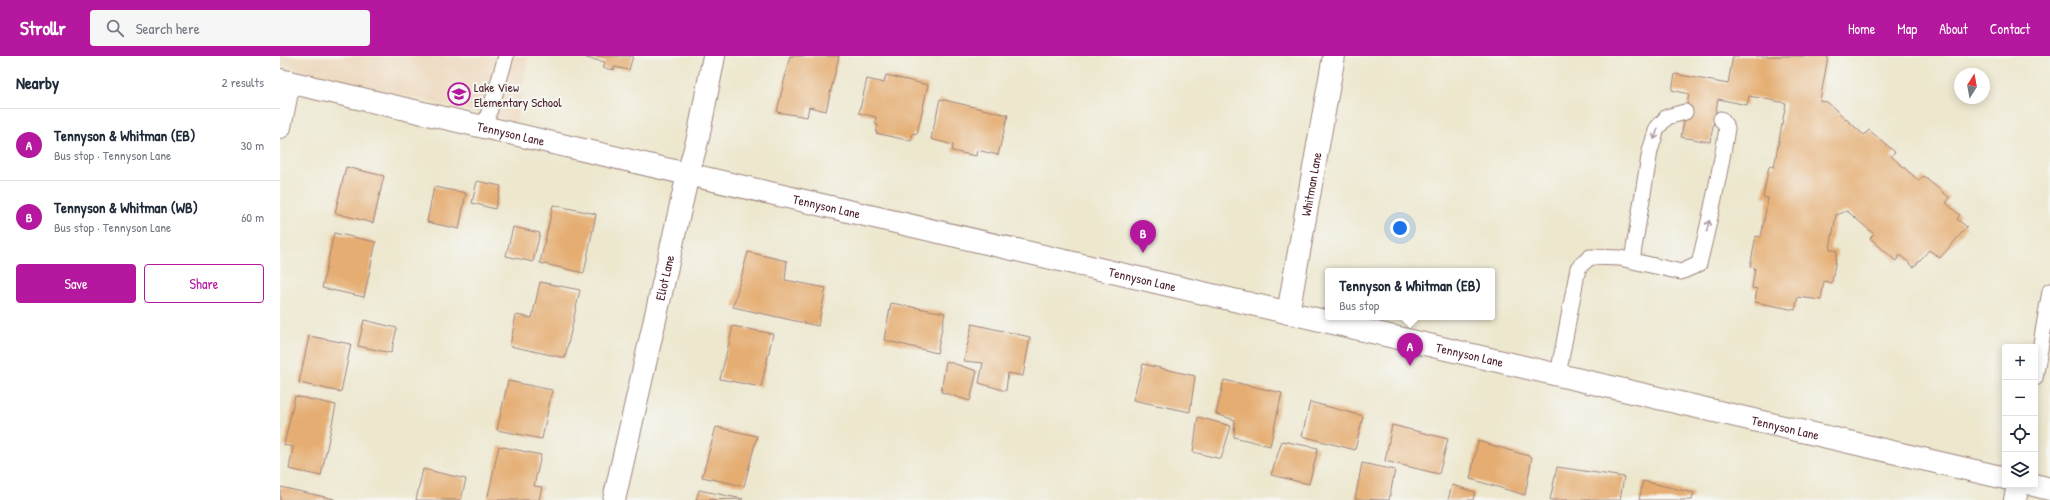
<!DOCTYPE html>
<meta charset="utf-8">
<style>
:root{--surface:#fff;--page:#f6f6f7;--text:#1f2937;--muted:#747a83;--line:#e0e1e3;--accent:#b5179e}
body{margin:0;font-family:"Patrick Hand",sans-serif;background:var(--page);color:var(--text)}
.controls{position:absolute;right:12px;bottom:12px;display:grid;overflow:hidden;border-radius:4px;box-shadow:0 2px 10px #0003}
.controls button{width:36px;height:36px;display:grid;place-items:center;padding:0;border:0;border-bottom:1px solid var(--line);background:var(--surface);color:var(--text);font:20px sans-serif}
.compass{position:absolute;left:1674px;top:12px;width:36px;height:36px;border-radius:50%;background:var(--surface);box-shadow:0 2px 10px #0003;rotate:11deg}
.you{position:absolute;left:1120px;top:172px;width:14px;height:14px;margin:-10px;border:3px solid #fff;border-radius:50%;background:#1a73e8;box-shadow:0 0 0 6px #1a73e833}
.badge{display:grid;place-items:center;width:26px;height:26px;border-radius:50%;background:var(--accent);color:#fff;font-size:13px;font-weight:700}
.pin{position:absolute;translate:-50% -33px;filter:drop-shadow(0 1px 2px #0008)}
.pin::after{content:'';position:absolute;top:21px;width:14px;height:12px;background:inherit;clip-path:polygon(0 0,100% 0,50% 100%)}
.popup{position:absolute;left:1045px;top:212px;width:170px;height:52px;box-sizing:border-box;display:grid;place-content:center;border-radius:4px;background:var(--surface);filter:drop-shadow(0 1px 3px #0005);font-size:13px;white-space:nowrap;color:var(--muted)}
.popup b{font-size:15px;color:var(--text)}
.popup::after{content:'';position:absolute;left:50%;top:100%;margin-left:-8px;border:8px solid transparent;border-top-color:var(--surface)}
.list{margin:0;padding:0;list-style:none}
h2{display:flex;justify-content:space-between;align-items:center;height:52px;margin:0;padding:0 16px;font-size:17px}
h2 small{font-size:13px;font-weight:400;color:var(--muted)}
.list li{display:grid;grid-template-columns:26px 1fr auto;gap:12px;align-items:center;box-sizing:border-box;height:72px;padding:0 16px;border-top:1px solid var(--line)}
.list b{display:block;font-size:15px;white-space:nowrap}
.list p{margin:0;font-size:13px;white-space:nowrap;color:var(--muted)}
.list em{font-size:13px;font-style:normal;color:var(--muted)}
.actions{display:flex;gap:8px;padding:12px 16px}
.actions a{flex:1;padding:9px 0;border:1px solid var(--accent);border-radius:4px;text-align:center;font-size:14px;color:var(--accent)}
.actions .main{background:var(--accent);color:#fff}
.icon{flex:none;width:22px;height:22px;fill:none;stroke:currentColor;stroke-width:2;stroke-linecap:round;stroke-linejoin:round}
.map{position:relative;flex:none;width:1770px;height:444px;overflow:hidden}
header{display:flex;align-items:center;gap:24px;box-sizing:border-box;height:56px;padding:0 20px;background:var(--accent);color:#fff}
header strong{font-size:19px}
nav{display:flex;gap:22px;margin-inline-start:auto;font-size:14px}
.search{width:280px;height:36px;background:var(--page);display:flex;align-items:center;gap:10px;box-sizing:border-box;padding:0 14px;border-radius:4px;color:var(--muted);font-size:15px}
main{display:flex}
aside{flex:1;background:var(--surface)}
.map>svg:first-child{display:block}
.built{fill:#edd7bb}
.building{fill:#e5ad72}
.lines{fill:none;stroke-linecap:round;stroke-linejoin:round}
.lane-casing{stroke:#9c837c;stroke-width:17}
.street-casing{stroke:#9c837c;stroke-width:24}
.lane{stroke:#fff;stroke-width:15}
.street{stroke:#fff;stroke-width:22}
.oneway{stroke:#ae9aa0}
.labels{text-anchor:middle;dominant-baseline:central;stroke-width:4;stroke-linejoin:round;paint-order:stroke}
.poi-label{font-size:13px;fill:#4a1f2b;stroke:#f6f6f2;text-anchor:start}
.street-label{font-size:13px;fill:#4a1f2b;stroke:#f6f6f2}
</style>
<header>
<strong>Strollr</strong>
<div class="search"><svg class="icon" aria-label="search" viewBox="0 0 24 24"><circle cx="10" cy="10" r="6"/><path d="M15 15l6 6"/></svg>Search here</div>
<nav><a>Home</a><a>Map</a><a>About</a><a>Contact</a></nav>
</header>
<main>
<aside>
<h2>Nearby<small>2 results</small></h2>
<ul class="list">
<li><span class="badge">A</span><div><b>Tennyson &amp; Whitman (EB)</b><p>Bus stop · Tennyson Lane</p></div><em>30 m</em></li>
<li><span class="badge">B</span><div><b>Tennyson &amp; Whitman (WB)</b><p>Bus stop · Tennyson Lane</p></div><em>60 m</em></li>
</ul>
<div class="actions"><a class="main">Save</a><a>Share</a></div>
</aside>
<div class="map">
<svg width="1770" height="444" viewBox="0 0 1770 444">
<rect width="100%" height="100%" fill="#f6f6f2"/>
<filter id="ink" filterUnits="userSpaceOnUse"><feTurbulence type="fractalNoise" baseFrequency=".025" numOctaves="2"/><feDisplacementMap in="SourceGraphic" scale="8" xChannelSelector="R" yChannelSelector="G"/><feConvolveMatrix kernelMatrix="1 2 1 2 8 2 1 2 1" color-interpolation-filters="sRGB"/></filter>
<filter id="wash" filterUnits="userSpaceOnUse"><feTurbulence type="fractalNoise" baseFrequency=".012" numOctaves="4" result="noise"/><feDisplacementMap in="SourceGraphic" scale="16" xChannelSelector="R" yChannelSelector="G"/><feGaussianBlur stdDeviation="0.9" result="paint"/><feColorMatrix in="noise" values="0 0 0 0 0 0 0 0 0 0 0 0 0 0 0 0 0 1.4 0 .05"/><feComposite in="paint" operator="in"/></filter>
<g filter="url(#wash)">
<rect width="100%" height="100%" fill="#ede7ce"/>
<path class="built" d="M0,0H249L236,66L0,10Z"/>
<g id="blocks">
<path class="building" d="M307,0H353L349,14L334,11V14L323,12L325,6L306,2Z
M510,0H559L546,55L529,51L527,61L497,56Z
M1453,0H1548L1540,45L1547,46L1584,79L1589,74L1615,96L1611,100L1639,125L1643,120L1670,142L1666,147L1680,159L1677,163L1687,171L1660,202L1649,194L1634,211L1620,199L1616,205L1590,182L1594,178L1567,155L1556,159L1550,193L1557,195L1552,227L1544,225L1541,244L1518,241L1515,254L1475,246L1477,233L1472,232L1475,212L1470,211L1476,180L1481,181L1488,142L1483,141L1489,110L1494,111L1506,47L1469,40L1467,49L1438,43L1430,86L1401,81L1409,38L1392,34L1395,18L1448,28Z
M606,19L648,29L637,78L633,77L631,85L596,77L598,69L595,68L596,61L579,57L587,23L604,27Z
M660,43L728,59L718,99L697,94L696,100L672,95L673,89L651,83Z
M66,111L104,120L93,167L55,157Z
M197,125L221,130L215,153L192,147Z
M154,131L186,137L179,173L147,166Z
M273,149L316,158L304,217L260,207Z
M233,171L260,177L253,206L226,200Z
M54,177L96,186L84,241L42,232Z
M468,196L507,205L505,224L546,232L538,270L453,251Z
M260,226L300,234L285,302L230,290L236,259L252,262Z
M611,247L665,257L657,297L604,284Z
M84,264L117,272L111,297L78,290Z
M692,268L750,281L743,320L728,317L726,335L699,327L703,307L684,305Z
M453,270L493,278L481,331L440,323Z
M29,280L71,288L61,336L19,327Z
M666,305L697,315L690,345L661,336Z
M863,308L915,320L910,356L853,344Z
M944,324L1002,337L990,390L954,381L955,364L936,358Z
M228,325L272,334L262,383L217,374Z
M15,340L56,349L41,420L9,413L13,391L4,389Z
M1030,346L1083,360L1075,394L1022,380Z
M918,361L951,370L941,403L913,396Z
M1112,369L1168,383L1159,418L1105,405Z
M436,371L477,380L464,430L422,421Z
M1002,385L1038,392L1029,428L991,419Z
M1198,385L1252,401L1245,439L1190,423Z
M219,390L261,399L254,430L262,431L259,444H207Z
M1082,407L1115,414L1109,444L1075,443Z
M1277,411L1344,421L1340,444H1270Z
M143,413L186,423L181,444H136Z
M1363,425L1414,437L1412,444H1359Z
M1172,429L1195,436L1193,444H1168Z
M0,431L54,443V444H0Z
M419,434L463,443L416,444Z"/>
</g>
</g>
<g filter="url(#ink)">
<use href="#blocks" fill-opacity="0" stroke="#9c837c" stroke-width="1"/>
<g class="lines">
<g class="lane-casing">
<path id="lane" d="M204,71L216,35L226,0
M1352,204L1370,95L1377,72L1387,61L1405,56
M1278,319L1298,212L1310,201L1340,202L1401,216L1419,208C1430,163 1440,118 1447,72L1441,63
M1755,322L1770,235"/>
</g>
<g class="street-casing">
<g id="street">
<path id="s1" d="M0,24L1725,422"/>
<path d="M0,71L9,26"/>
<path id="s2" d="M1008,257L1054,0"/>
<path d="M1754,429L1770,433"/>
<path id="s3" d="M334,444L408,118L418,82L434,0"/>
<path d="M1735,444L1738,429"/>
</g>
</g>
<use href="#lane" class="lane"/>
<use href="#street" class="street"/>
</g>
<defs><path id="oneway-shaft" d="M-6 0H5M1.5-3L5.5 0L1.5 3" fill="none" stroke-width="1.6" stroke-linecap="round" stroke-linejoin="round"/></defs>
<g class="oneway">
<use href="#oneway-shaft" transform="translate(1376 78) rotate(109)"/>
<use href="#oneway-shaft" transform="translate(1428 170) rotate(-76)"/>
</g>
</g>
<defs>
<g id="school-ring" transform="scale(1.15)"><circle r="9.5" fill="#f6f6f2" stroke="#b5179e" stroke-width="1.5"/><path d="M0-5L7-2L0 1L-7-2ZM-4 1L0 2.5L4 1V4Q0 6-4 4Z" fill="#b5179e"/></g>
</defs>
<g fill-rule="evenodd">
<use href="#school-ring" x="179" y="38"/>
</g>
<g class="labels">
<g class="poi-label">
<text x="194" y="31">Lake View<tspan x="194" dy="15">Elementary School</tspan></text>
</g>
<g class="street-label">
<text stroke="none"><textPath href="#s1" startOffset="237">Tennyson Lane</textPath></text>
<text stroke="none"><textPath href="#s2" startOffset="131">Whitman Lane</textPath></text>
<text stroke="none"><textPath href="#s1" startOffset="561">Tennyson Lane</textPath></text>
<text stroke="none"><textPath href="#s3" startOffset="228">Eliot Lane</textPath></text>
<text stroke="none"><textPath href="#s1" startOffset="885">Tennyson Lane</textPath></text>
<text stroke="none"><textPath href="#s1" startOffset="1221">Tennyson Lane</textPath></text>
<text stroke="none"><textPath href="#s1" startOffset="1545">Tennyson Lane</textPath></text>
</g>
</g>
</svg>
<div class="controls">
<button>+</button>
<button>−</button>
<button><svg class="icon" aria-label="locate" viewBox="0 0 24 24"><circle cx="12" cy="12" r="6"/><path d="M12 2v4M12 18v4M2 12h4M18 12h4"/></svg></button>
<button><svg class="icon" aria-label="layers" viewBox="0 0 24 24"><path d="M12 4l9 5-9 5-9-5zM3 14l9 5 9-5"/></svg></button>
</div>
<svg class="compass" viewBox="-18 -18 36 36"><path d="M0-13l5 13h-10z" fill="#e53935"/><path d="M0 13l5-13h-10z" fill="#747a83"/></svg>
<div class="you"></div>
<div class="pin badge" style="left:1130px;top:310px">A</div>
<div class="popup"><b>Tennyson &amp; Whitman (EB)</b>Bus stop</div>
<div class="pin badge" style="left:863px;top:197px">B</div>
</div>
</main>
